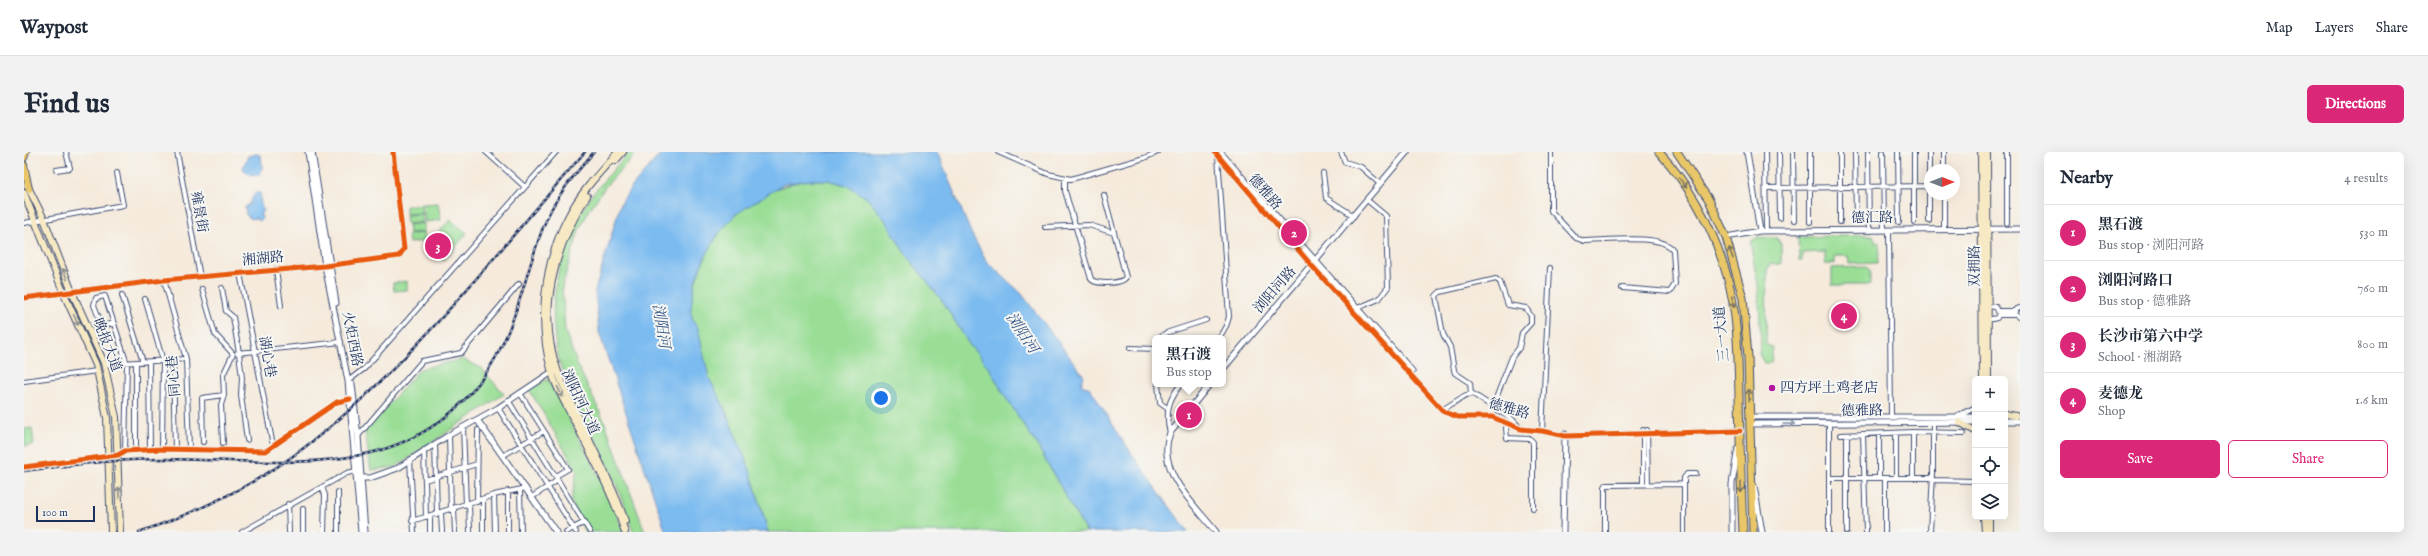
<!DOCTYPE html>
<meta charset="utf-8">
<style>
:root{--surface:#fff;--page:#f2f2f3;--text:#1f2937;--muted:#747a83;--line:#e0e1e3;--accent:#db2777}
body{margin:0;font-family:"IM FELL English","Noto Serif SC",serif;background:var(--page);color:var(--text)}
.controls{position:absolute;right:12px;bottom:12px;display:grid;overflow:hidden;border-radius:6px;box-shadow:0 4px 16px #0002}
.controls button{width:36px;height:36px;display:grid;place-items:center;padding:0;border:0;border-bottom:1px solid var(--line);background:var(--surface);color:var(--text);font:20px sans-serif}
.compass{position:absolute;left:1900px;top:12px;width:36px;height:36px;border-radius:50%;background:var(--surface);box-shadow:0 4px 16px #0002;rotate:90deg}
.scale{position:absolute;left:12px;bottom:10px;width:59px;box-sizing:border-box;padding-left:4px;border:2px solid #1b2f5e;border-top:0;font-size:11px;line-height:14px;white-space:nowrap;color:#1b2f5e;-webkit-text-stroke:3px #f6f6f2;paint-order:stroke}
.you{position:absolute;left:857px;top:246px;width:14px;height:14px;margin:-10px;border:3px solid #fff;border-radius:50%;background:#1a73e8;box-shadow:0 0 0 6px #1a73e833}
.badge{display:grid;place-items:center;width:26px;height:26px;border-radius:50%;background:var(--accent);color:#fff;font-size:13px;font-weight:700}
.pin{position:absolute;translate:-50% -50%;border:2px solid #fff;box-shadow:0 1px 4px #0006}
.popup{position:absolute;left:1128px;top:183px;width:74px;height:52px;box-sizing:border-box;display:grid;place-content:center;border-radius:6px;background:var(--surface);filter:drop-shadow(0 1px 3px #0005);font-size:13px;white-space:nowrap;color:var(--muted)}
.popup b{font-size:15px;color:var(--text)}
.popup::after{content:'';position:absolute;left:50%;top:100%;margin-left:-8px;border:8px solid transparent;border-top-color:var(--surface)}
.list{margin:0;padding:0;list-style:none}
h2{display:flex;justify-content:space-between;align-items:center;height:52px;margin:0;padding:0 16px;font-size:17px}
h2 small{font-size:13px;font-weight:400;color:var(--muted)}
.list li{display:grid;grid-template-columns:26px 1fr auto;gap:12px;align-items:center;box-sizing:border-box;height:56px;padding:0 16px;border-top:1px solid var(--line)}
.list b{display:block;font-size:15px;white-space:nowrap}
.list p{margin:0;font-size:13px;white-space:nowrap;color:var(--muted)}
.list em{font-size:13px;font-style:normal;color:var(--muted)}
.actions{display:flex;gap:8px;padding:12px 16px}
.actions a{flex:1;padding:9px 0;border:1px solid var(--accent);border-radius:6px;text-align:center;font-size:14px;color:var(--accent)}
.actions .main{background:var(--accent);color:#fff}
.icon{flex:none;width:22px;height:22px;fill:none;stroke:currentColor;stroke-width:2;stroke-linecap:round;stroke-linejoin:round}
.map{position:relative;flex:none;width:1996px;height:380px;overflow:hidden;border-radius:6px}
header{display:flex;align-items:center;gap:24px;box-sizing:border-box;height:56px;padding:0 20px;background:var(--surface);border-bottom:1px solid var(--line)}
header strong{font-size:19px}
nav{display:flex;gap:22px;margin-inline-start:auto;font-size:14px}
.intro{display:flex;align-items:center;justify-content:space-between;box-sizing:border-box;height:96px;padding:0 24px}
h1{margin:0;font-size:28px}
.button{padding:10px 18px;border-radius:6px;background:var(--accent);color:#fff;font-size:14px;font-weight:700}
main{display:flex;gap:24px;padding:0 24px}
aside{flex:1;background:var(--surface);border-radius:6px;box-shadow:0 4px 16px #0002}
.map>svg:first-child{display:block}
.green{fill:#9ade96;stroke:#5a867a}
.water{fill:#7bbbf0;stroke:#4b75a7}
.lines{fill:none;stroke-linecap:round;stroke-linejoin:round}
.minor-casing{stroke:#3c4b71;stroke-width:6}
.tertiary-casing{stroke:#3c4b71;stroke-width:7}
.secondary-casing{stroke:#3c4b71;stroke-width:8}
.primary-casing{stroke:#3c4b71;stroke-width:8}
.trunk-casing{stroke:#3c4b71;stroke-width:9}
.minor{stroke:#fff;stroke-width:4}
.tertiary{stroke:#fff;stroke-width:5}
.secondary{stroke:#f6e9c3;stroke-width:6}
.primary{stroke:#e9c769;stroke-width:6}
.trunk{stroke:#e9c769;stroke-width:7}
.rail-casing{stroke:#1b2f5e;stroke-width:2.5}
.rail{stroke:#f6f6f2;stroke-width:1;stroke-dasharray:3;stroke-linecap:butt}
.cycleway-casing{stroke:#f6f6f2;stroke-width:8}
.cycleway{stroke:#e8590c;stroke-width:5}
.oneway{stroke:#787363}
.oneway2{stroke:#888c90}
.oneway3{stroke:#8d97ae}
.poi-dot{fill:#b5179e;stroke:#f6f6f2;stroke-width:1.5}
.labels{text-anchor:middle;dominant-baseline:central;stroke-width:4;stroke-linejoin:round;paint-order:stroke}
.street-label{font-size:14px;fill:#1b2f5e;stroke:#f6f6f2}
.poi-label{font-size:14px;fill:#1b2f5e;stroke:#f6f6f2;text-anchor:start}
.water-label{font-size:15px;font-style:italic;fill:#38598a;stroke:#f6f6f2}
</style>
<header>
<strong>Waypost</strong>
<nav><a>Map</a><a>Layers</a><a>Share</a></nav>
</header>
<div class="intro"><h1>Find us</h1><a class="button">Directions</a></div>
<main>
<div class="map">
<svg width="1996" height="380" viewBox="0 0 1996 380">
<rect width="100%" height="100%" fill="#f6f6f2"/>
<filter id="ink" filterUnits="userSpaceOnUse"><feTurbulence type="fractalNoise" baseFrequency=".025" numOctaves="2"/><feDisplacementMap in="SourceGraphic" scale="8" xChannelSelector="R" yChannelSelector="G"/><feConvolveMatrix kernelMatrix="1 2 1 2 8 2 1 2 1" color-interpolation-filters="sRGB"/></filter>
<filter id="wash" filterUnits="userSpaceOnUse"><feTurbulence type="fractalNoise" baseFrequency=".012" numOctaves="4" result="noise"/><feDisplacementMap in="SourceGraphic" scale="16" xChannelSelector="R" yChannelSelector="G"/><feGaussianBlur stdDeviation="0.9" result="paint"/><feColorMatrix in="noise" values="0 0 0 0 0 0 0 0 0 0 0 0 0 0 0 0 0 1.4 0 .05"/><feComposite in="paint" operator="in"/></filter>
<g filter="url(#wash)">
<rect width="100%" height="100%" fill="#f5eadb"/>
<path class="green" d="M605,0H613L581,35L566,57L555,78L538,135L541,179L553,212L581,271L621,380H609C602,359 595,338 586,318C573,290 557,264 545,237C519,179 527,113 558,59C570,37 589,19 605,0Z
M785,28H805L825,34L844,47L863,70L879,98L920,151L945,192L965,216L982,246L1012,291L1062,380H744C733,335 716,291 697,249C693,241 687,233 684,225C678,210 679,193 674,178C673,174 669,171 668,167C660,144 685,93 700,75C723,48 750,34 785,28Z
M414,51L417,68L401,70L399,52Z
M397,52L398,61L382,62V54Z
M398,62L399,70L383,72L382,63Z
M426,68L443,81L420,108L403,93Z
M400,71V80L385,81L384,73Z
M400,81L401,89L385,91L384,82Z
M1849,83L1852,90H1856L1854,111L1825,112L1824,104H1811V112H1801V100L1778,101V109L1775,108L1774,85Z
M1734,85L1753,86L1757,92V112H1746L1743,118L1742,193L1749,195L1747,211H1740L1735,202L1737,190L1734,133L1726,90Z
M1843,115L1846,118V133H1808V116Z
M383,129V138L370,139L369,131Z
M438,207L457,216L480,242L371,315L347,318L341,279L396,217Z
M524,227L590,353L599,380H561L547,349L553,319L505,237Z
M8,276L10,292L1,294L0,277Z"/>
<path class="water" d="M638,0H913L948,83L962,109L997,141L1060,224L1057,233L1066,236L1109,304L1164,380H1062L1012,291L982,246L965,216L945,192L920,151L879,98L863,70L844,47L825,34L805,28H785L760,32L712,62L694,82L679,109L671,130L667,155L668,167L674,177L685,226L697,249L726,318L744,380H642L575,180L571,139L597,51L606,37Z
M233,2L237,4L238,16L236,22C231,25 221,21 219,16L224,4Z
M231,41H236L237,54L240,59L236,61L238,66L236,69L231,66L228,67L222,63L221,55L225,53Z"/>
</g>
<g filter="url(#ink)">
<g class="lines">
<g class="minor-casing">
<path id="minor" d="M153,0L176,125
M462,0L501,35
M974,0L1024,22L1047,27L1120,6L1134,0
M1317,0L1321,10L1337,15L1356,32
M1527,0V59L1552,86L1560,89C1581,89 1638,81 1649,98L1651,132L1646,140L1598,136
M1741,0L1742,79
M1755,0L1756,66
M1769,0L1770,68
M1786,0V70
M1816,0V70
M1831,0L1832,69
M1844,0L1845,79
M1859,0L1860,78
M1874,0L1875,70
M1890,0V70
M1905,0V69
M1920,0V18
M1194,4L1205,165L1202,174L1195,186
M32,18L46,16L42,0
M1299,21L1302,46L1330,64
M1041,26V39L1067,127C1071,133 1099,132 1102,125L1080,43
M1742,36L1906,34
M1920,42V78
M0,71L99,53L93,21
M1983,71V0
M1021,75L1065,73L1090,81
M1865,78L1867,264
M252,117L257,154
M216,121L249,294
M140,128L162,207L165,297
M198,136L202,159L209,165L215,201L218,226L217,243L223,288
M178,137L191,182L209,202L199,223L200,243L197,253L199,291
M98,143L119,210
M121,147L139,209L138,297
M1963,154L1972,155L1975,161L1973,166L1963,168
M1996,156L1992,157L1990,162L1996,166
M1331,157L1355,147L1364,135L1362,64L1343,48
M1975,159H1990
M1975,163H1990
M90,171L78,174L70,153L72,146L81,144L103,212L101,299
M1135,186L1142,181L1182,168
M1106,196L1131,197
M213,201L317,190
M149,208L151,298
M125,210L126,298
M112,211V298
M81,212L162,207
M0,229L73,219
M324,229L341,216L532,0
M1134,232L1136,251L1143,256
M496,241L544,317L532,324
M1447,242L1446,231L1431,221L1430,218L1426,195L1419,182L1412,144L1416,140L1472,127L1476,130L1484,153L1502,156L1507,164V171L1498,181L1495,196L1488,205L1469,254
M484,248L566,380
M474,256L552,380
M1418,258L1442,243L1449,242L1489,268L1497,277
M1486,269L1482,276L1483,286L1506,287L1509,290V356
M1805,271V380
M439,275L442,353
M1619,278V332
M1623,278L1624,332
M1518,279L1526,116
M1889,280V326
M1146,281C1141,261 1144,248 1157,232
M1839,282L1842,380
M425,283L427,358
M1816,283L1889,280L1940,281
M1823,283V380
M334,284L398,209L437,201L495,132
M179,290L178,246L200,243
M411,292L413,362
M400,298L402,365
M480,303L520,279
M386,308L390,380
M0,315L94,303L101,299L138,297L242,299L313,250L326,247
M1805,326H1909
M1855,326V282
M1872,326V282
M401,328L453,312
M1909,328L1951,329
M298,335L301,343L300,380
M496,337L497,380
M484,339V380
M314,340V380
M470,343L471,380
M508,345L534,328
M459,348V380
M453,350L454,278
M264,352L265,380
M445,352L446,380
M279,357V380
M430,357L431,380
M417,361L418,380
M406,364V380
M388,369L470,343L502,336
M218,380L323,321L332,319
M542,380L561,370
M1581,380V335L1582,333L1660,332
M1660,380V326L1663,322H1672
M1861,380V326
M1906,380L1909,321V270"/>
</g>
<g class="tertiary-casing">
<path id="tertiary" d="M284,0L301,114L324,229L337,380
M288,0L312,151
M1191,0L1288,114L1420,260L1434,265H1468L1497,277L1518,279L1541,284L1716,279
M1196,0L1388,219
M1723,0L1736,79
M1702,85L1736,79L1996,77
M0,146L140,128L301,114L375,104L380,97L369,0
M1199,217L1383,0
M328,232L334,284L341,380
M1186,232L1146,281C1131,318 1171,353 1192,380
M1936,263L1951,256
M1726,265H1951
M454,269L532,380
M1981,269H1996
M1726,272L1951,270
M336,326H346L374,316L425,283L474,256L525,222L531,220
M1730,334L1738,380
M1539,380L1541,282
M1708,380V332L1714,296"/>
</g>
<g class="secondary-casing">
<path id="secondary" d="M594,0C576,20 556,41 544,65C520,111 513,170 528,221C533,238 543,254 551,270C569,306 589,342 601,380
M1957,0L1959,227
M1963,0L1964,227
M591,9L599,0
M3,33L20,67L48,140L80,211L92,265L96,380
M0,41L40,142L72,213L83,266L87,380
M563,44C530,95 512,161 534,220C554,271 583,317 601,369
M1981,262L1992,264
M1935,270L1951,279
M1960,365L1961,380
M1965,365V380"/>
</g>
<g class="primary-casing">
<path id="primary" d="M0,6L2,0
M0,13L5,37"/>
</g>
<g class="trunk-casing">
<path id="trunk" d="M1635,0C1667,35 1690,78 1703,124C1714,162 1714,204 1715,244C1716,289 1717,335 1719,380
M1653,0L1685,48L1702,85L1719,146L1724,205L1729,380"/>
</g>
<use href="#minor" class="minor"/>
<use href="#tertiary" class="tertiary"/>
<use href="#secondary" class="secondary"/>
<use href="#primary" class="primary"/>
<use href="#trunk" class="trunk"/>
<g class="rail-casing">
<path id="rail" d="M0,319C47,313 94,307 141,307C260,308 391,334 466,215C494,171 501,121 520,73C531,45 551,22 570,0
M115,380C174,360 231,334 281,295C387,214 473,100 561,0"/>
</g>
<use href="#rail" class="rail"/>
<g class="cycleway-casing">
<path id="cycleway" d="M1191,0L1288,114L1420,260L1434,265H1468L1497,277L1518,279L1541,284L1716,279
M0,146L140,128L301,114L375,104L380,97L369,0
M0,315L94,303L101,299L138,297L242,299L313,250L326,247"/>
</g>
<use href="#cycleway" class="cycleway"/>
</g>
<defs><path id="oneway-shaft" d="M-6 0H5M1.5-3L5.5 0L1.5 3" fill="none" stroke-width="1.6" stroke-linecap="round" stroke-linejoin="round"/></defs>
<g class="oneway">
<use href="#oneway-shaft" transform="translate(1659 31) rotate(54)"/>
<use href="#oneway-shaft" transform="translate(1707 101) rotate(-109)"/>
<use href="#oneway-shaft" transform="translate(1709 150) rotate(79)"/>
<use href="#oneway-shaft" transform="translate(1725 243) rotate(-92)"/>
<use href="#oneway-shaft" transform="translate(1717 335) rotate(88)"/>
</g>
<g class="oneway2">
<use href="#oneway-shaft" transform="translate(41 122) rotate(-111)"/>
<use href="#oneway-shaft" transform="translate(52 168) rotate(66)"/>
<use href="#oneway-shaft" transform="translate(536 240) rotate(65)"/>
<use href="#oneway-shaft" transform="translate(95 341) rotate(-90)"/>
</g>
<use class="oneway3" href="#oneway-shaft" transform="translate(1765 272) rotate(-1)"/>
</g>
<circle class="poi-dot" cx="1748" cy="236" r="4"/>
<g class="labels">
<g class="street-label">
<text transform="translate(1241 40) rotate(49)">德雅路</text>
<text transform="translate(175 60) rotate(80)">雍景街</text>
<text x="1848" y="66">德汇路</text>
<text transform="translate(239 107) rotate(-5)">湘湖路</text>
<text transform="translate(1951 114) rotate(-91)">双拥路</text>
<text transform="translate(1251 138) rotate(-49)">浏阳河路</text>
<text transform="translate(1698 182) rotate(-95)">三一大道</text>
<text transform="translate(328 187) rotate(79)">火炬西路</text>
<text transform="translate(83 193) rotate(69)">晚报大道</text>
<text transform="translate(243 205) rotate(80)">湖心巷</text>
<text transform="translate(150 224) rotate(-95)">同心巷</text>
<text transform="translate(556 250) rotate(65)">浏阳河大道</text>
<text transform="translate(1485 257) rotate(16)">德雅路</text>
<text transform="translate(1838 259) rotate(-1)">德雅路</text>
</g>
<g class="poi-label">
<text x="1756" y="236">四方坪土鸡老店</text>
</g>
<g class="water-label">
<text transform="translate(637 174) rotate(81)">浏阳河</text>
<text transform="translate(998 181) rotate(56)">浏阳河</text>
</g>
</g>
</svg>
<div class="controls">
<button>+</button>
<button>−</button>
<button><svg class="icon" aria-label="locate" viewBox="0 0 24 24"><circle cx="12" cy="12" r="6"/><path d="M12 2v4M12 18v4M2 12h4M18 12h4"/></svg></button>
<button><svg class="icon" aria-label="layers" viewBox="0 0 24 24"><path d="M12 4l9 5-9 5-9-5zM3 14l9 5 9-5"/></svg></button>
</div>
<svg class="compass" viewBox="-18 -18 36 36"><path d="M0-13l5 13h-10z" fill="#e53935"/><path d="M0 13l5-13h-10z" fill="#747a83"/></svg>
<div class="scale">100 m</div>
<div class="you"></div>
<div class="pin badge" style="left:1165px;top:263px">1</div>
<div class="popup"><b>黑石渡</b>Bus stop</div>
<div class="pin badge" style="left:1270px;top:81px">2</div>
<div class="pin badge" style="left:414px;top:94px">3</div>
<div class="pin badge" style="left:1820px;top:164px">4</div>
</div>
<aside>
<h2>Nearby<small>4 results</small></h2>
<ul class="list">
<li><span class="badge">1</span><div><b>黑石渡</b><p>Bus stop · 浏阳河路</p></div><em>530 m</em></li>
<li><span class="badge">2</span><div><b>浏阳河路口</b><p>Bus stop · 德雅路</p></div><em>760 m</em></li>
<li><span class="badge">3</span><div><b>长沙市第六中学</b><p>School · 湘湖路</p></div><em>800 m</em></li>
<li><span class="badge">4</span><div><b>麦德龙</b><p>Shop</p></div><em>1.6 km</em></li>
</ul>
<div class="actions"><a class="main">Save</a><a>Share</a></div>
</aside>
</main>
